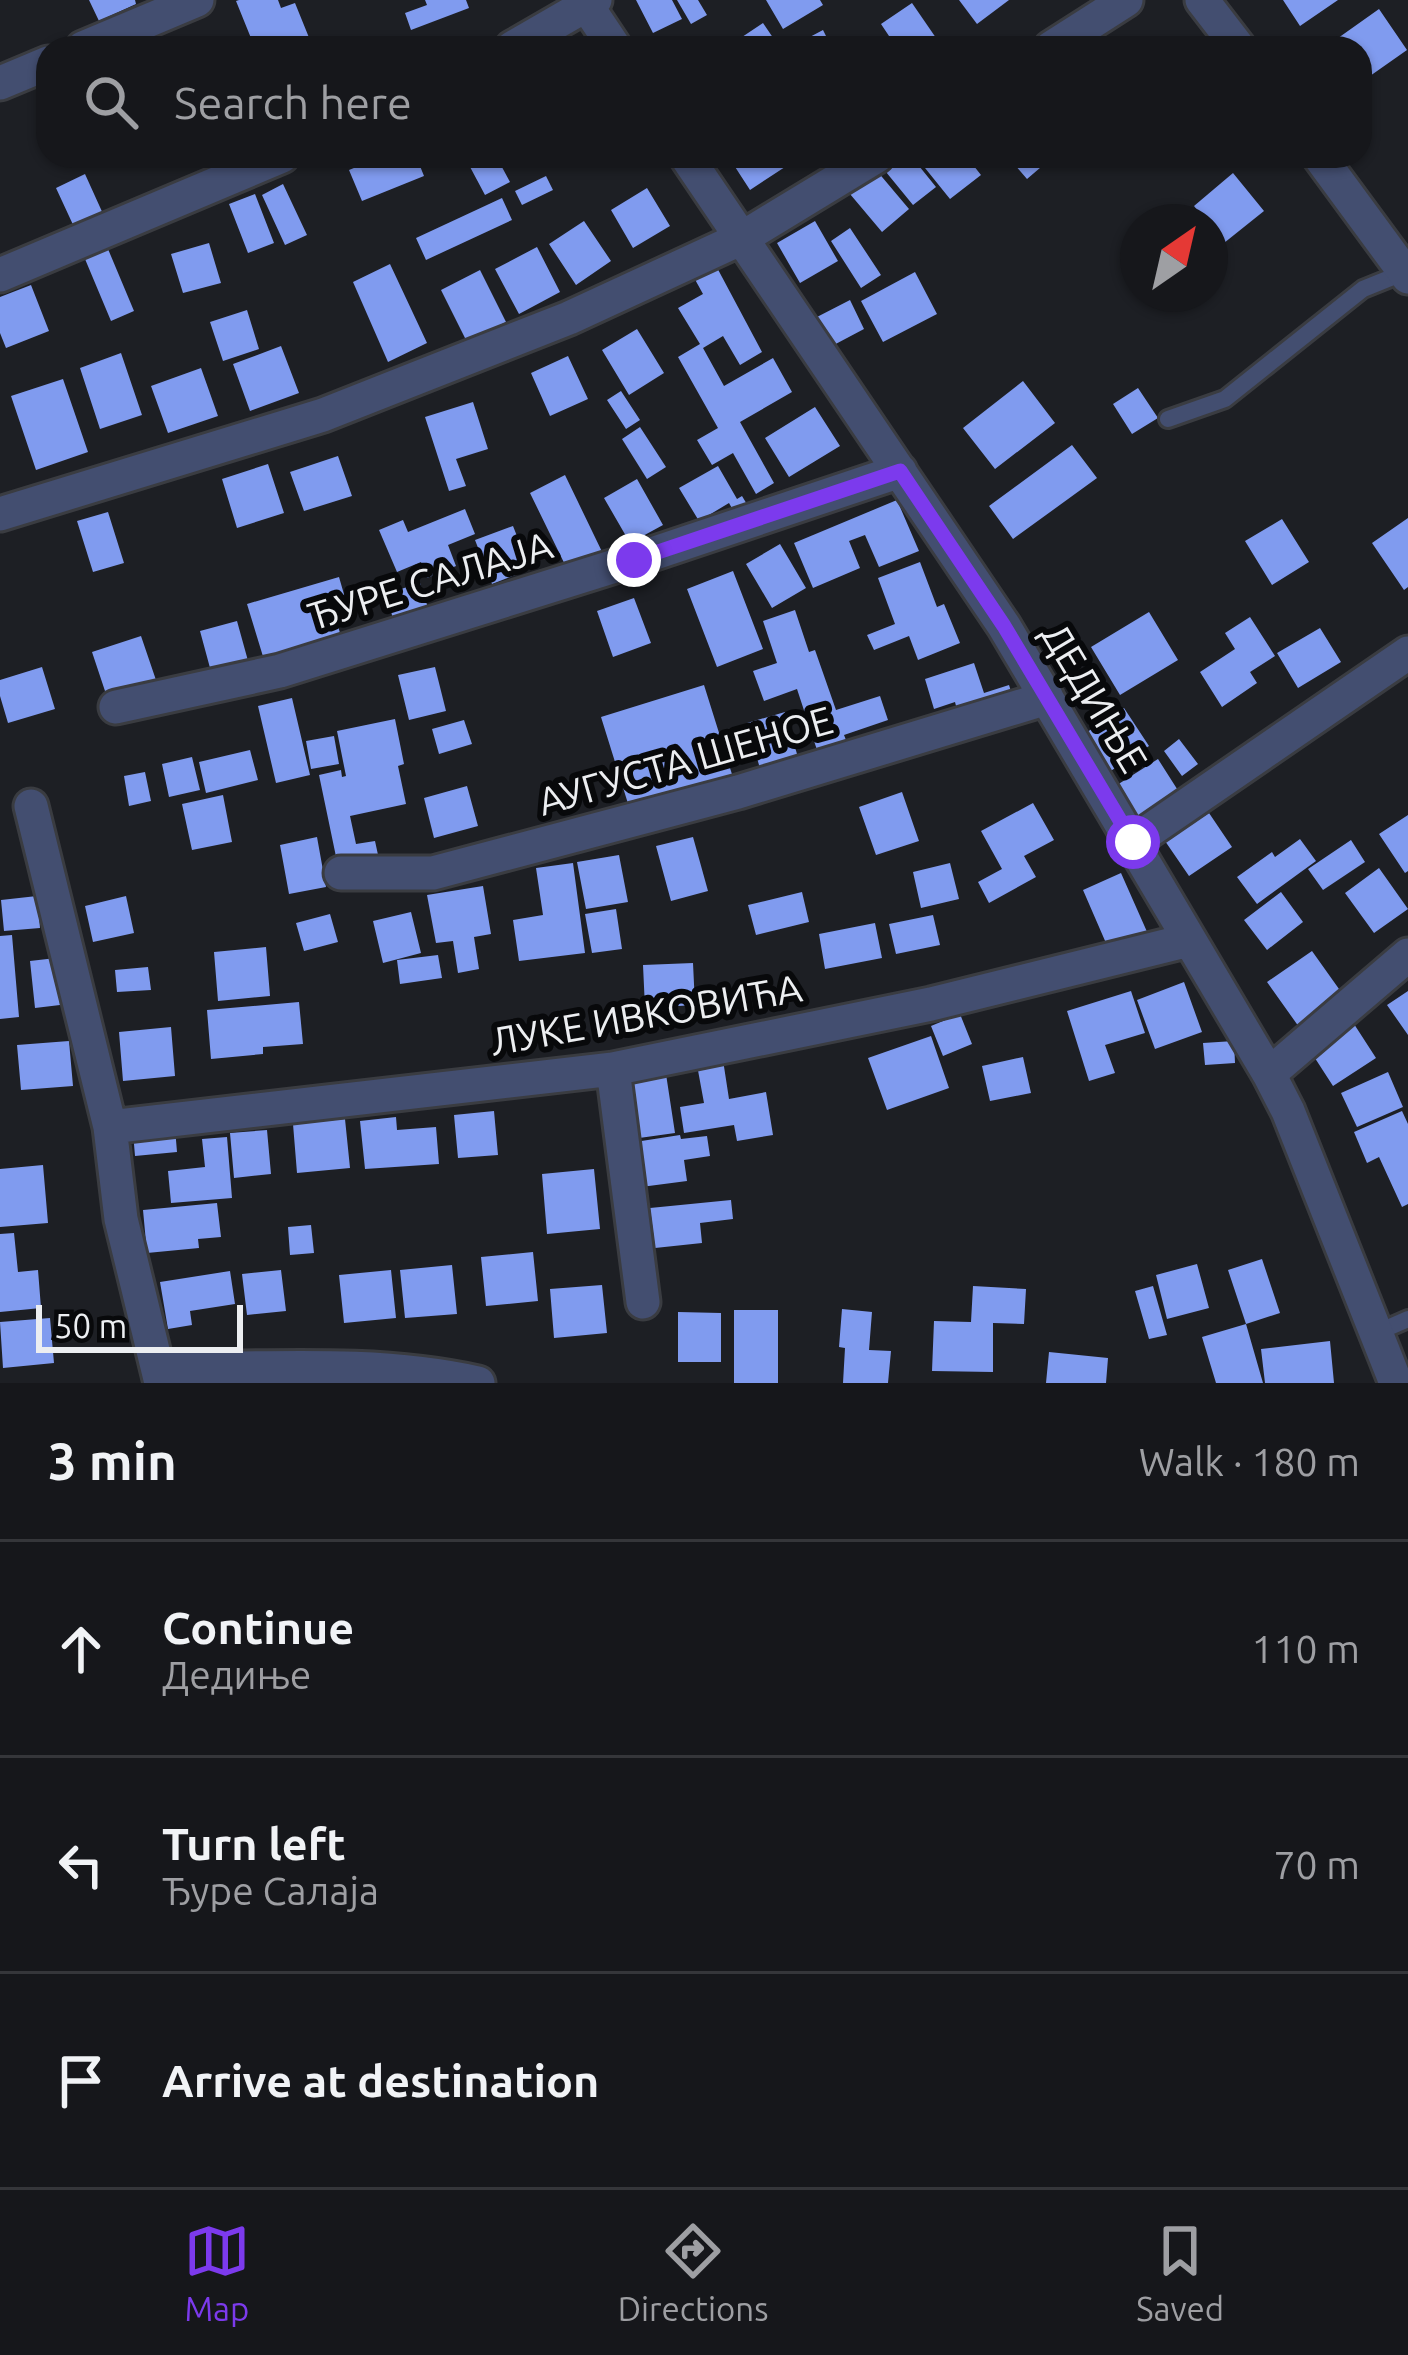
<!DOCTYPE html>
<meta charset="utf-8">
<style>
:root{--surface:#16171b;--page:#1f2024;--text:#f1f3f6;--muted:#9e9fa3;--line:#35363a;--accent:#7c3aed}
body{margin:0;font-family:Ubuntu,sans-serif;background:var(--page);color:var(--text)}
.compass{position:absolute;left:1120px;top:204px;width:108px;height:108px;border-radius:50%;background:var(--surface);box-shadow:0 3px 9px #0004;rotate:34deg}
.scale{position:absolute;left:36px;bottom:30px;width:207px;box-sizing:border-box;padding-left:12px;border:6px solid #eceef1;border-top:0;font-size:33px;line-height:42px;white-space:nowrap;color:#eceef1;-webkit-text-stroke:9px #08090b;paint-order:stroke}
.stop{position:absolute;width:36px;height:36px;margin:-27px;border:9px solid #7c3aed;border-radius:50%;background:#fff}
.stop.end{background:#7c3aed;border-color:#fff;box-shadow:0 3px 12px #0008}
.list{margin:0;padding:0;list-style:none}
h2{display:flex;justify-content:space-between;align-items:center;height:156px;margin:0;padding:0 48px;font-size:51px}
h2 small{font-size:39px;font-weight:400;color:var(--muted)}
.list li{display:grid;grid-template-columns:78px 1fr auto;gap:36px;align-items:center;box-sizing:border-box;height:216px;padding:0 48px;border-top:3px solid var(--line)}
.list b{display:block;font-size:45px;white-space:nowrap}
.list p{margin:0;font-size:39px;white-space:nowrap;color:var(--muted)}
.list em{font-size:39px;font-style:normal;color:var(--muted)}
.icon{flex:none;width:66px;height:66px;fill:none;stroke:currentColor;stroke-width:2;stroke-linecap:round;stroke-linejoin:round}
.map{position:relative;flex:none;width:1408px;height:1383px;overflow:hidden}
.search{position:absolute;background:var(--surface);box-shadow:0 3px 9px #0004;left:36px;right:36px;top:36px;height:132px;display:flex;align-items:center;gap:30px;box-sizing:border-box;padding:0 42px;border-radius:36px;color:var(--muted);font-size:45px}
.sheet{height:804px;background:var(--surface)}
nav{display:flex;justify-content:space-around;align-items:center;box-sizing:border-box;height:168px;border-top:3px solid var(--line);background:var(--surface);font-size:33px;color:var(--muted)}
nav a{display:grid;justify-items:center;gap:6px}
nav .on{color:var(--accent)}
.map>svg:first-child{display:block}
.building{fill:#809bef}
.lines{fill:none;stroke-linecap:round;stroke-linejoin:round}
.lane-casing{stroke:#3a3c41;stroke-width:22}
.street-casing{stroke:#3a3c41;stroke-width:39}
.lane{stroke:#434e70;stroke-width:16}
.street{stroke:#434e70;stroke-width:33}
.route{stroke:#7c3aed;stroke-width:15}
.labels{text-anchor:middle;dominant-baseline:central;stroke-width:12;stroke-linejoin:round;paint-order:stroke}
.street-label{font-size:39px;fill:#eceef1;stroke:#08090b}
</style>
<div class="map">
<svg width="1408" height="1383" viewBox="0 0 1408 1383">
<rect width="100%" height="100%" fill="#1d1f24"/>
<path class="building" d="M89,0H135L136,4L99,21Z
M239,0H278L281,8L295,3L312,45L255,48L236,1Z
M425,0H466L469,8L411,30L405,13L427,5Z
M636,0H672L682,19L653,33Z
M677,0H698L707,15L691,24Z
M766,0H820L823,5L783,29Z
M959,0H1009L977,24Z
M1283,0H1338L1300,26Z
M912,3L934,35L943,48H897L881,24Z
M1379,9L1407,50L1360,83V48H1324Z
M763,23L780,48H750L742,37Z
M823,30L832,48H789Z
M383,156H416L424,176L362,201L349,170Z
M486,156H496L510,182L485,195L469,165Z
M728,156H778L785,167L750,190Z
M905,156H911L936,187L913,205L886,172Z
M930,156H966L981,175L950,199L921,163Z
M1007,156H1054L1027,179Z
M877,171L909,209L882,232L850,194Z
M1233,173L1264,211L1224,243L1194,206Z
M85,174L104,216L75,229L56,188Z
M546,176L553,190L522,205L515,191Z
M283,184L307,235L285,245L262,195Z
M647,188L670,226L633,248L611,210Z
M255,194L274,243L248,253L229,204Z
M502,198L512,220L426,260L416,238Z
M584,221L611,261L576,285L549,244Z
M815,221L838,261L800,283L777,243Z
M850,228L881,275L861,288L831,241Z
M209,243L221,283L183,293L171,254Z
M537,247L560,292L519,314L495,269Z
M108,249L134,311L111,321L85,259Z
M714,262L762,352L740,365L723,336L703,348L724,386L773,358L792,392L740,422L774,483L756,494L733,453L712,465L697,440L718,428L678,357L700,344L678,308L703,294L692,274Z
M390,264L427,343L388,362L353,282Z
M480,270L506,322L467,342L441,290Z
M915,272L937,314L883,342L861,301Z
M31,285L49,331L6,348L0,333V297Z
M850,300L864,329L830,347L815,318Z
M247,310L259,349L223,361L210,322Z
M637,329L664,373L629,395L602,350Z
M281,346L299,393L250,411L233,364Z
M121,353L142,415L100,429L80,368Z
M568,356L588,399L550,416L531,373Z
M201,368L218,416L168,433L151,386Z
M63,379L88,452L36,470L11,396Z
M1023,381L1055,423L995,469L963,428Z
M1138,388L1158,418L1132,434L1113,404Z
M621,391L640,420L626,429L607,400Z
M473,402L488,449L456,459L466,486L449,491L425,417Z
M815,407L840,446L789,477L765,438Z
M640,427L666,467L647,479L622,439Z
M1072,445L1097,478L1013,539L989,506Z
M338,456L352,496L304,511L290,472Z
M268,464L284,513L237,528L222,479Z
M718,466L737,499L742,496L751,511L738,519L729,503L699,521L679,488Z
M565,475L606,560L571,577L530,493Z
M637,479L663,525L630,543L604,498Z
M897,500L919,551L879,567L865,535L849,541L860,568L813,588L794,543Z
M465,509L475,534L448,545L456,566L427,578L421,562L397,572L379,530L403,520L408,532Z
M108,512L124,563L93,572L77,521Z
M1408,518V587L1404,590L1372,543Z
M1282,519L1309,562L1272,585L1245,541Z
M513,526L530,569L492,584L475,540Z
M780,544L806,588L772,608L746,564Z
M920,562L937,607L944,604L960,643L918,660L909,636L874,650L867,635L895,624L878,578Z
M733,571L763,649L717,667L687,589Z
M339,577L350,615L336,619L342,640L265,663L247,604Z
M420,583L432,620L397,630L385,594Z
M634,598L651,643L613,657L597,611Z
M795,610L809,652L815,650L836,710L880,696L888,720L844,735L846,740L817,750L797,689L764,701L753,671L777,663L763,621Z
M1149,612L1178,660L1120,695L1091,647Z
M1250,617L1275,656L1250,672L1257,683L1222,707L1200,672L1235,649L1225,633Z
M237,621L250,668L213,679L200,631Z
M1320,628L1341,662L1298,688L1277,653Z
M141,636L157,683L108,700L92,652Z
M974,663L984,693L1009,685L1015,704L960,721L955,702L934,709L925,679Z
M42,667L55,709L8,723L0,696V680Z
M435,667L446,711L409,720L398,675Z
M704,685L736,787L630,810L601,717Z
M292,698L310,775L276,783L258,706Z
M1124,708L1149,746L1106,774L1081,736Z
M785,712L799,761L761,772L747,723Z
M395,719L404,764L398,766L406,804L350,816L356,844L375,841L380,864L339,871L319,775L341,770L342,777L346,776L337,731Z
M464,720L472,744L439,754L432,729Z
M334,736L339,764L311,769L306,741Z
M1179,739L1198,764L1182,776L1164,751Z
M250,750L258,780L206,793L199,762Z
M192,757L200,790L169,797L162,764Z
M1158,759L1179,792L1138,819L1117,785Z
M145,772L151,801L129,806L124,776Z
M467,786L478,826L434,838L424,798Z
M902,792L919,841L876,855L859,807Z
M223,795L232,842L192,850L182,804Z
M1033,803L1054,840L1024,856L1036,877L989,903L978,882L1002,869L981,831Z
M1209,813L1232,847L1189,876L1165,841Z
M1408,815V871L1405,873L1379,834Z
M317,837L326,887L289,894L280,845Z
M693,837L708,891L671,901L656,846Z
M1300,839L1316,861L1257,904L1237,877L1272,852L1275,857Z
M1351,840L1365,862L1323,890L1308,869Z
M619,855L628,902L586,909L577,862Z
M573,863L585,953L519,961L513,920L543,915L536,868Z
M950,863L959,899L921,908L913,872Z
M1379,868L1408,909L1374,933L1345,893Z
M1121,873L1148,934L1109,950L1083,890Z
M483,886L491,934L474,937L479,969L458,973L453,941L436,943L427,895Z
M802,892L809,922L756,935L748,905Z
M1281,892L1303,922L1267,950L1244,920Z
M37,896L40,928L4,931L1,900Z
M126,896L134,933L93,942L85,906Z
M616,909L622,949L592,953L585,914Z
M411,912L421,953L383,963L373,921Z
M330,914L338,942L304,951L296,923Z
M933,915L940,945L896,954L889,924Z
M875,923L882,958L825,969L819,934Z
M12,935L19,1017L0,1019V936Z
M266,947L270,996L218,1001L214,952Z
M1312,951L1344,996L1299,1027L1267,982Z
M438,955L442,978L400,984L397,960Z
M56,958L60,1005L35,1008L30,961Z
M693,963L695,1005L645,1008L643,965Z
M148,967L151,990L117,992L115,970Z
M1184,982L1202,1032L1155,1049L1137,1000Z
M1131,991L1145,1033L1105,1045L1115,1073L1089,1081L1067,1011Z
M1408,991V1035L1387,1005Z
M299,1002L303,1044L263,1047V1054L211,1059L207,1010Z
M960,1014L972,1044L943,1056L931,1026Z
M1354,1024L1376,1058L1333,1086L1311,1052Z
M171,1027L175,1076L123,1081L119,1032Z
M931,1036L949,1088L887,1110L868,1058Z
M69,1041L73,1086L21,1090L17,1045Z
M1234,1041L1235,1063L1205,1065L1203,1043Z
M1023,1057L1031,1093L990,1101L982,1066Z
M723,1060L729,1099L766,1092L773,1135L737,1141L734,1125L684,1133L680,1107L704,1103L697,1065Z
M1388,1072L1403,1107L1357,1127L1341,1093Z
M666,1074L675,1133L632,1139L624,1081Z
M494,1111L498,1155L458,1158L454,1115Z
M1402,1111L1408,1124V1204L1402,1207L1379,1157L1367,1163L1354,1132Z
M396,1117L397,1130L436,1127L439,1164L365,1169L360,1121Z
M345,1119L350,1168L297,1173L293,1124Z
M175,1128L177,1152L135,1156L133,1132Z
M267,1130L271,1174L234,1178L230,1133Z
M680,1135L681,1139L707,1136L710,1156L684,1160L687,1181L641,1187L635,1142Z
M227,1137L232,1198L171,1203L168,1171L205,1167L202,1139Z
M43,1165L48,1223L0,1227V1169Z
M594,1169L600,1229L547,1234L542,1174Z
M731,1200L733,1219L700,1223L702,1243L655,1248L650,1208Z
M217,1203L221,1237L198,1239L199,1248L147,1253L143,1210Z
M311,1225L314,1253L290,1255L288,1227Z
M14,1233L18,1272L38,1270L41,1308L0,1312V1234Z
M533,1252L538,1301L486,1306L481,1257Z
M1262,1259L1280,1313L1246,1324L1228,1270Z
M1197,1264L1209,1308L1167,1319L1156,1275Z
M452,1265L457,1314L405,1318L400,1270Z
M281,1270L286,1311L247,1315L242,1274Z
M391,1270L396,1318L344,1323L339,1275Z
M230,1271L235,1304L190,1311L192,1325L168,1329L160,1282Z
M602,1285L607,1333L554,1338L550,1289Z
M973,1286L1026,1289L1024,1324L993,1323V1372L932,1371L934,1321L971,1322Z
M1153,1286L1167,1335L1149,1339L1135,1291Z
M842,1309L872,1312L869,1350L891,1351L888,1383H843L845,1348L839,1347Z
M734,1310H778V1383H734Z
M678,1312L721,1313V1362H678Z
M50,1318L54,1363L3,1368L0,1322Z
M1246,1324L1263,1383H1216L1202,1337Z
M1330,1341L1334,1383H1265L1261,1349Z
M1049,1352L1108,1358L1106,1383H1046Z"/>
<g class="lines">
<g class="lane-casing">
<path id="lane" d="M1168,419L1225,399L1363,289L1405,272
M1376,1333L1408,1319"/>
</g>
<g class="street-casing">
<path id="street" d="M583,0L615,48
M1202,0L1239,48
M83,48L197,0
M512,48L595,0
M1051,48L1126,0
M0,83L48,63
M686,156L1004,626L1269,1074L1288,1111L1396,1383
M1319,156L1408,277
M0,275L282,156
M0,514L323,415L569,318L742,238L877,156
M116,707L280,671L634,560L900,471
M31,806L110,1127L121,1219L161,1383
M1133,842L1408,653
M341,873H433L738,792L1047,698
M613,1069L643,1302
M1269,1074L1408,955
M110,1127L613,1069L931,1004L1189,940
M160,1369C265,1369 376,1360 478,1383"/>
</g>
<use href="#lane" class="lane"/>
<use href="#street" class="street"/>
</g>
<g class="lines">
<path class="route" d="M634,560L900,471L1004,626L1133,842"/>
</g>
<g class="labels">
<g class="street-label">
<text transform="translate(430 580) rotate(-17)">ЂУРЕ САЛАЈА</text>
<text transform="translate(1095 697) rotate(59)">ДЕДИЊЕ</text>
<text transform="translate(685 760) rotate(-16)">АУГУСТА ШЕНОЕ</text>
<text transform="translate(646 1014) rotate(-10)">ЛУКЕ ИВКОВИЋА</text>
</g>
</g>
</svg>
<svg class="compass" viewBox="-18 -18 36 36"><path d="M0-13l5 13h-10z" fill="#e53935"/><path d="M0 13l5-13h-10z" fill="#9e9fa3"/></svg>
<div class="scale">50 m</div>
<div class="stop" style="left:1133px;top:842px"></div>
<div class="stop end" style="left:634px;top:560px"></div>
<div class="search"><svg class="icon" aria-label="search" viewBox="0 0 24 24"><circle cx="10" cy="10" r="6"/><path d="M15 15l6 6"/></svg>Search here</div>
</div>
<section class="sheet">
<h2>3 min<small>Walk · 180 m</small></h2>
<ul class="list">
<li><svg class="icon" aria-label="ahead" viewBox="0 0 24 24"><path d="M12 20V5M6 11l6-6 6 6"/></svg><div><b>Continue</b><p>Дедиње</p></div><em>110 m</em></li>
<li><svg class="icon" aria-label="left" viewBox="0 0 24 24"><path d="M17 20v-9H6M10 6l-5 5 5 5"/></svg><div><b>Turn left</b><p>Ђуре Салаја</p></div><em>70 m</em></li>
<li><svg class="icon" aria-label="arrive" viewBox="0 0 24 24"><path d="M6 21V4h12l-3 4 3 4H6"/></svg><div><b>Arrive at destination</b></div></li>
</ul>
</section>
<nav>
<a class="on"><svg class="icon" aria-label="map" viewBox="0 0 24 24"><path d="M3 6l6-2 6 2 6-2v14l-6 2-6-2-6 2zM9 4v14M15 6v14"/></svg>Map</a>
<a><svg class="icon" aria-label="directions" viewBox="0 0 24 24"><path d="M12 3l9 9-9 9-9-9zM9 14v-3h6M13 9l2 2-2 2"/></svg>Directions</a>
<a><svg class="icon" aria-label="saved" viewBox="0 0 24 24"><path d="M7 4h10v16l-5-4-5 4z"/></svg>Saved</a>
</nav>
